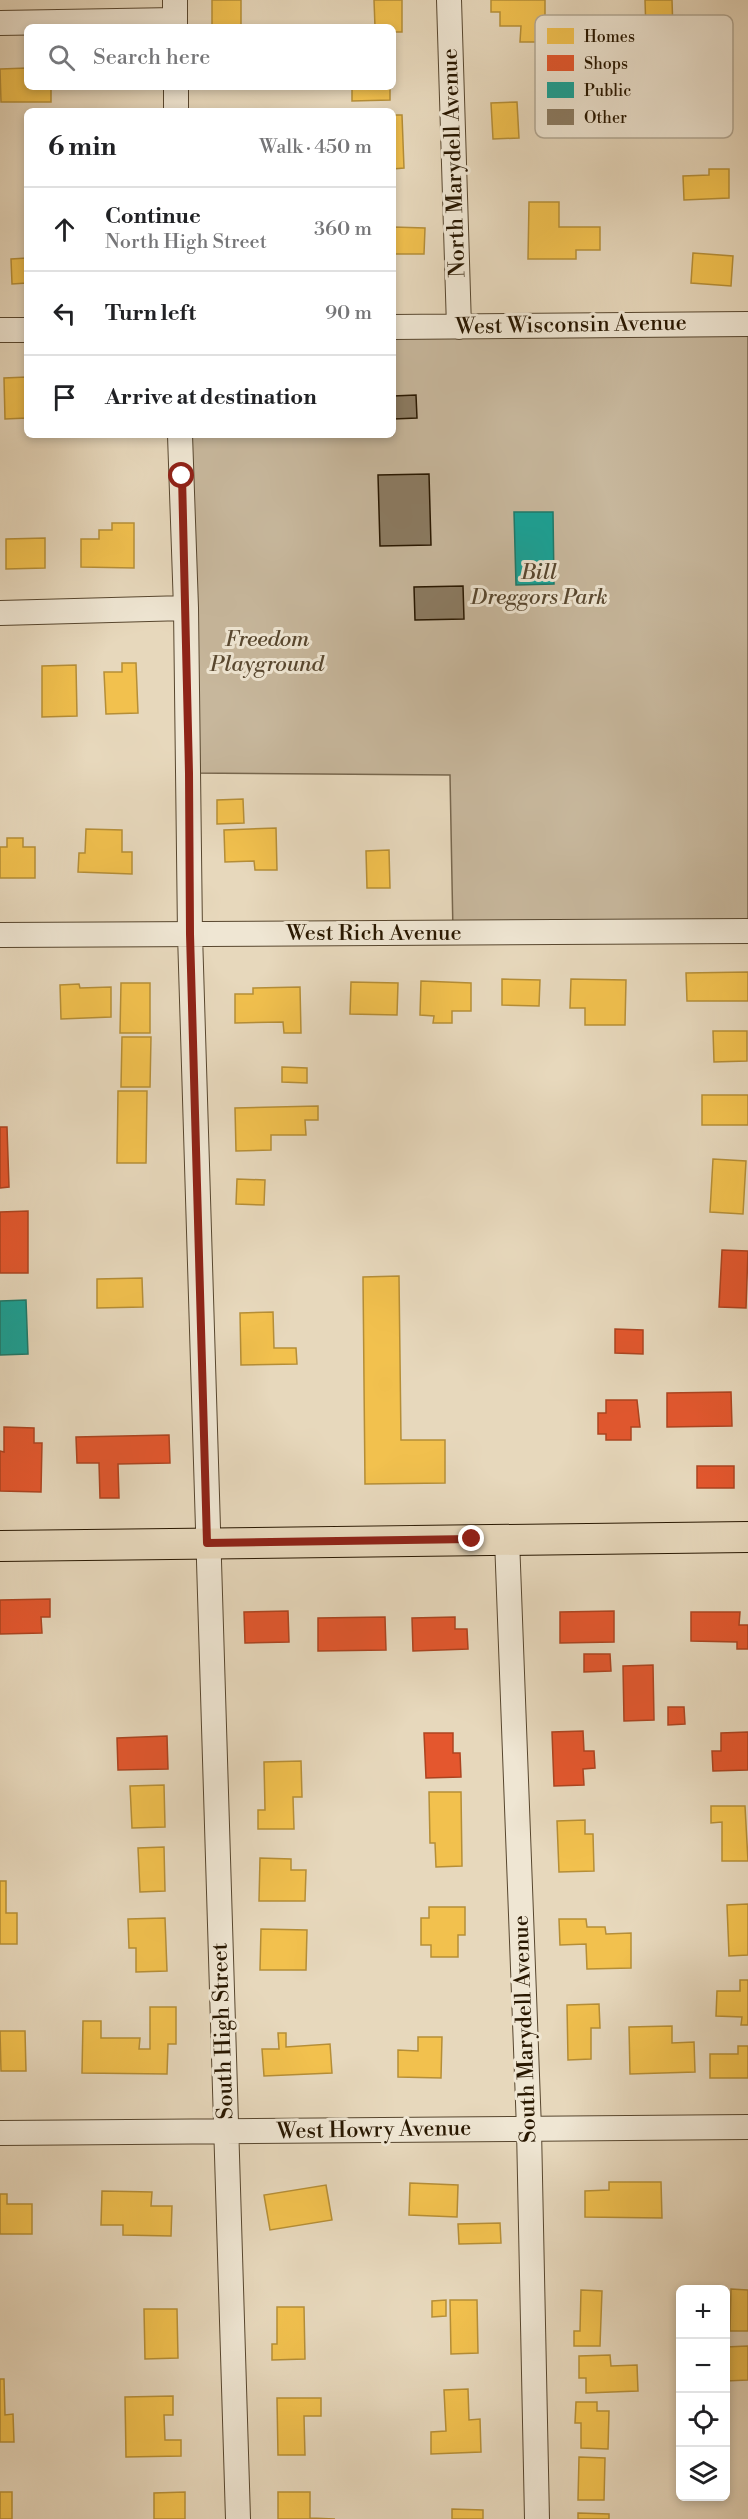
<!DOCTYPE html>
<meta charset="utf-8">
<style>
:root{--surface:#fff;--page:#f6f6f6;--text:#202124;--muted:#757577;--line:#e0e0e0}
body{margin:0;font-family:"Libre Bodoni",serif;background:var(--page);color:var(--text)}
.controls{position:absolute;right:18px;bottom:18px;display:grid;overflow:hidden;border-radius:9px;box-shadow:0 3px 9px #0003}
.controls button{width:54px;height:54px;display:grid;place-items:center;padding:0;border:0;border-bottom:2px solid var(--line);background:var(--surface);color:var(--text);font:30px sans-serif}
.stop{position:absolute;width:18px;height:18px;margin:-14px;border:4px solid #8f2418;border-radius:50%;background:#fff}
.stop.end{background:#8f2418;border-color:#fff;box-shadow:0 2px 6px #0008}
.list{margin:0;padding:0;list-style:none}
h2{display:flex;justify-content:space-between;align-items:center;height:78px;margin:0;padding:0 24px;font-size:26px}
h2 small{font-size:20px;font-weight:400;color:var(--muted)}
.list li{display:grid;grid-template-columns:39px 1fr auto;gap:18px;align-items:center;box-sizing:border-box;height:84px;padding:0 24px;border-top:2px solid var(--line)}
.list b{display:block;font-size:22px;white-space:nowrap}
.list p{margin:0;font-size:20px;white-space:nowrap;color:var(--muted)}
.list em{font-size:20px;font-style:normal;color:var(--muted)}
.icon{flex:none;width:33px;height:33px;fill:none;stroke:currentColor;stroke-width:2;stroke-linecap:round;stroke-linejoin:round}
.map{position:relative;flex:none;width:748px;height:2519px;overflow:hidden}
.search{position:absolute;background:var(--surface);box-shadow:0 3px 9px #0003;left:24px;top:24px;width:372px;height:66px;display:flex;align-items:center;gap:15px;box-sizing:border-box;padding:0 21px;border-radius:9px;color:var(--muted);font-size:22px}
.panel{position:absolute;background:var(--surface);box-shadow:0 3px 9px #0003;left:24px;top:108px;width:372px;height:330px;border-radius:9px}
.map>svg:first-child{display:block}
.green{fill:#c7b79c;stroke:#78674e;stroke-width:1.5}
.homes{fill:#f2c14e;stroke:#b58e37;stroke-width:1.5}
.shops{fill:#e4572e;stroke:#ac4420;stroke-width:1.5}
.public{fill:#17a398;stroke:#1c796a;stroke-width:1.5}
.building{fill:#8b7b62;stroke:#281700;stroke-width:1.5}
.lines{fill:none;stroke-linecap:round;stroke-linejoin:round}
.minor-casing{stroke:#58472f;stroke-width:26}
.major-casing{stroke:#281700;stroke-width:32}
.minor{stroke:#efe6d3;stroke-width:24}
.major{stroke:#e7d8bc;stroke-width:30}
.route{stroke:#8f2418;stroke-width:8}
.labels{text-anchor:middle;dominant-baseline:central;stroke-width:6;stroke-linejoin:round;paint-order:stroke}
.street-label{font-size:22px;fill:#281700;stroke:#efe6d3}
.park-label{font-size:22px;font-style:italic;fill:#58472f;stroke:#efe6d3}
.key{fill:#efe6d3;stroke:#b3a894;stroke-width:1.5}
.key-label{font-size:16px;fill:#281700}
</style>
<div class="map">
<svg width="748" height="2519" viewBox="0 0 748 2519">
<rect width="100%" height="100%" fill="#e7d8bc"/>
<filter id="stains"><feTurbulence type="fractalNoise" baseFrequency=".00333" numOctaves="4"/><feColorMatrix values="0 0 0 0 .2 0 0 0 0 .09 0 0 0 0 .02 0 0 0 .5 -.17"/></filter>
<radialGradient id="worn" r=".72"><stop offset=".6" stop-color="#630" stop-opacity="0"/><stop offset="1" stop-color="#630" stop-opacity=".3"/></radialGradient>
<path class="green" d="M748,324V931L453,933L450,775L189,773L180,435H393V327Z"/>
<path class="homes" d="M212,0H241V27H212Z
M374,0H402V32H393V27H375Z
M491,0H545V42H520L521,26H500V12H491Z
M645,0H672L673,31L646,32Z
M27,68V87H51V102H1L0,69Z
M352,87H390V100L352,101Z
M517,102L519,138L493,139L491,103Z
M393,115H402L404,168L393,169Z
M709,169H729V198L684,200L683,176L709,175Z
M529,202H559V227H600V250H576V259H528Z
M393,227L425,228L424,254H394L393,271Z
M693,253L733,256L731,286L691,283Z
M27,258V283L12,284L11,259Z
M27,377V418L5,419L4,378Z
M112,523H134V568L81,567V539H99V530H112Z
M45,538V568L6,569V539Z
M122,663H136L138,713L106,714L104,672H122Z
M76,665L77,716L42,717V666Z
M243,799L244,823L217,824V800Z
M276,828L277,870H255L254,861L225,862L224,830Z
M86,829L122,830V852H132V874L78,872L79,853H85Z
M7,838H23V847H35V878H0V847H7Z
M389,850L390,888H367L366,851Z
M748,972V1001H687L686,973Z
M502,979L540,980L539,1006L502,1005Z
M571,979L626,980L625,1025H585V1008H570Z
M421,981L471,983V1011H452V1023H433L434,1016L420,1015Z
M351,982L398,983L397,1015L350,1014Z
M121,983H150V1033H120Z
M79,984L80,988L111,987V1017L61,1019L60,985Z
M300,987L301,1033H284L283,1022L235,1023V994H253V988Z
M713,1031H747V1061L714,1062Z
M122,1037H151L150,1087H121Z
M282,1067L307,1068V1083L282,1082Z
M118,1091H147L146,1163H117Z
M702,1095H748V1125H702Z
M318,1106V1120H305L306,1135H271V1150L236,1151L235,1108Z
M713,1159L746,1161L743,1214L710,1212Z
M237,1179L265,1180L264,1205L236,1204Z
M399,1276L401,1440H445V1483L365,1484L363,1277Z
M142,1278L143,1307L97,1308V1279Z
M273,1312L274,1348H296L297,1364L241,1365L240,1313Z
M301,1761L302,1797H293L294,1829H258V1810H265L264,1762Z
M164,1785L165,1827L132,1828L130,1786Z
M429,1792H461L462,1866L436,1867L435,1843H430Z
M711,1806H745L748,1861H722V1822L711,1823Z
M585,1820V1834H593L594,1871L559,1872L557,1821Z
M164,1847L165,1891L140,1892L138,1848Z
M260,1858L291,1859V1870H306L305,1901H259Z
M0,1881H6V1913H17V1944H0Z
M748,1904V1955L729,1956L727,1905Z
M429,1907H465V1935H458V1957H431V1945H421V1918H429Z
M165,1918L167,1971L136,1972V1948H129L128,1919Z
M559,1919H586L587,1927H605L606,1934L631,1933V1968L587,1969L586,1944L560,1945Z
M261,1929L307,1930L306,1970H260Z
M740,1980H748V2025H741L742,2017L716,2016L717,1991H740Z
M599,2004L600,2028H591V2059L568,2060L567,2005Z
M150,2007H176V2044H168L167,2074L82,2073L83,2021H101V2038H140L139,2049H150Z
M672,2026V2043L694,2042L695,2072L630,2074L629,2027Z
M0,2031H25L26,2071H1Z
M278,2033H286V2047L330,2044L332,2073L264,2076L262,2049H279Z
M418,2037H442L441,2078L398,2077V2050L418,2051Z
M738,2046H748V2078H710V2054H738Z
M609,2182H661L662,2218L585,2217V2191L609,2190Z
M410,2183L458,2185L457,2217L409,2215Z
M326,2185L332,2220L270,2230L264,2195Z
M102,2191L152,2192L151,2206H172L171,2236L123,2235V2225H101Z
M0,2194H7V2204H32V2234H0Z
M500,2223L501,2243L459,2244L458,2224Z
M731,2289L748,2290V2331H730Z
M581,2290L602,2291L600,2346H574V2331H580Z
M446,2300V2316L432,2317V2301Z
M450,2300H477L478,2353L451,2354Z
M277,2307H304L305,2359L272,2360V2344H277Z
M144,2309H177L178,2358L145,2359Z
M748,2346V2380L726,2381V2347Z
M610,2355L611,2366L637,2365L638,2391L586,2393V2378H579V2356Z
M0,2379H4L5,2415L13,2414L14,2442H0Z
M468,2389L469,2420L480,2419L481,2452L431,2454V2432L446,2431L444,2390Z
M173,2396V2415H164L165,2440H181V2456L126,2457L125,2397Z
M277,2398H321V2416H304L305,2455H278Z
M576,2402H597V2411H609L608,2449L581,2448V2423H575Z
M579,2457L605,2458L604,2500H578Z
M0,2492H12V2519H0Z
M185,2492V2519H154V2493Z
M278,2492H310V2518L335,2519H278Z
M452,2509L483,2510V2519H452Z
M578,2513L609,2514V2519H578Z"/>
<path class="shops" d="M0,1127H7L9,1187L0,1188Z
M28,1211V1273H0V1212Z
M722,1250L748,1251L746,1308L719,1307Z
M615,1329L643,1330V1354L615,1353Z
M731,1392L732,1426L667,1427V1393Z
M606,1400H637L640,1427H631V1440H606V1434H598V1413H606Z
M4,1427L34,1428V1443H42L41,1492L0,1491V1451L4,1452Z
M169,1435L170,1463L118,1464L119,1498H100L99,1463H77L76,1437Z
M697,1466H734V1488H697Z
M50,1599V1617H41L42,1633L0,1634V1600Z
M288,1611L289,1642L245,1643L244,1612Z
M614,1611V1642L560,1643V1612Z
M691,1612H740L739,1625H748V1649H737V1642L691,1641Z
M385,1617L386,1650L318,1651V1618Z
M455,1617V1629H467L468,1649L413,1651L412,1618Z
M584,1654H610L611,1671L584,1672Z
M653,1665L654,1720L624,1721L623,1666Z
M668,1707H684L685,1724L668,1725Z
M583,1731L584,1751H594L595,1768L583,1769L584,1785L554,1786L552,1732Z
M748,1732V1770L713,1771L712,1751H721V1733Z
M424,1733H453V1753H460L461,1777L426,1778Z
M167,1736L168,1769L118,1770L117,1738Z"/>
<path class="public" d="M514,512H553L554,584L516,585Z
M26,1300L28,1354L0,1355V1301Z"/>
<path class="building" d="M416,395L417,418L393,419V396Z
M429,474L431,545L380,546L378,475Z
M463,586L464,619L415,620L414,587Z"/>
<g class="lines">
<g class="minor-casing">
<path id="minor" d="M175,0V27
M449,0L459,327
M0,23L175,20
M176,87V111
M393,327L748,324
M0,330H27
M180,435L186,608L190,934L238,2519
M0,613L186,608
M0,935L748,931
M507,1539L529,2129L537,2519
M0,2133L748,2127"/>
</g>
<g class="major-casing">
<path id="major" d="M0,1546L748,1537"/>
</g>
<use href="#minor" class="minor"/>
<use href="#major" class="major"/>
</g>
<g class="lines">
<path class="route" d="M182,476L189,773L190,934L207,1543L472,1539"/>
</g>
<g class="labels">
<g class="street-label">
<text transform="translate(454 163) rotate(-92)">North Marydell Avenue</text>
<text transform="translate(571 325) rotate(-1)">West Wisconsin Avenue</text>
<text x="374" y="933">West Rich Avenue</text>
<text transform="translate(525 2029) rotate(-92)">South Marydell Avenue</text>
<text transform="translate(223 2031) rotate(-92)">South High Street</text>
<text transform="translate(374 2130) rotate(-1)">West Howry Avenue</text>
</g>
<g class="park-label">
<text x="539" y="572">Bill<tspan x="539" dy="25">Dreggors Park</tspan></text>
<text x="267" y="639">Freedom<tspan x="267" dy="25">Playground</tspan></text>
</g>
</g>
<rect x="535" y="15" width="198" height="123" rx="9" class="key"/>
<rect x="547" y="28" width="27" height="16" fill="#f2c14e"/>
<rect x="547" y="55" width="27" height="16" fill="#e4572e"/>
<rect x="547" y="82" width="27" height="16" fill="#17a398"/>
<rect x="547" y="109" width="27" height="16" fill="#8b7b62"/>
<g class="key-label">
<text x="584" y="42">Homes</text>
<text x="584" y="69">Shops</text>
<text x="584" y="96">Public</text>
<text x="584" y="123">Other</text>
</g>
<rect width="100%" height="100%" filter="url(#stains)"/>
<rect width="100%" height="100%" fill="url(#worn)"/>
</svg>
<div class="controls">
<button>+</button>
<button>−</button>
<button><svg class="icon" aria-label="locate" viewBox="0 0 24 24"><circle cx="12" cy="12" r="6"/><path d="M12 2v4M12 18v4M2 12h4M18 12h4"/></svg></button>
<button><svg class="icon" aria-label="layers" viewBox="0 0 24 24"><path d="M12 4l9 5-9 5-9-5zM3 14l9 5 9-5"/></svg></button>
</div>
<div class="stop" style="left:182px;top:476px"></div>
<div class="stop end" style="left:472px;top:1539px"></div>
<div class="search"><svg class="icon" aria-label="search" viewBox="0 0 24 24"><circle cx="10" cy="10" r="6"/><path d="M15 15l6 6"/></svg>Search here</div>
<section class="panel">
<h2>6 min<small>Walk · 450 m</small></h2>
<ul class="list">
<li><svg class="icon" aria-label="ahead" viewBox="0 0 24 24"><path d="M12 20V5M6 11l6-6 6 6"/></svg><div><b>Continue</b><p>North High Street</p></div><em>360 m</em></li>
<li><svg class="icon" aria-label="left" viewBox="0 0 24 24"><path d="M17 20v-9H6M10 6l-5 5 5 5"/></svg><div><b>Turn left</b></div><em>90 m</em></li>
<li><svg class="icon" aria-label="arrive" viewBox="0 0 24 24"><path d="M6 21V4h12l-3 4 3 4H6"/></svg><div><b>Arrive at destination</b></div></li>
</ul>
</section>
</div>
